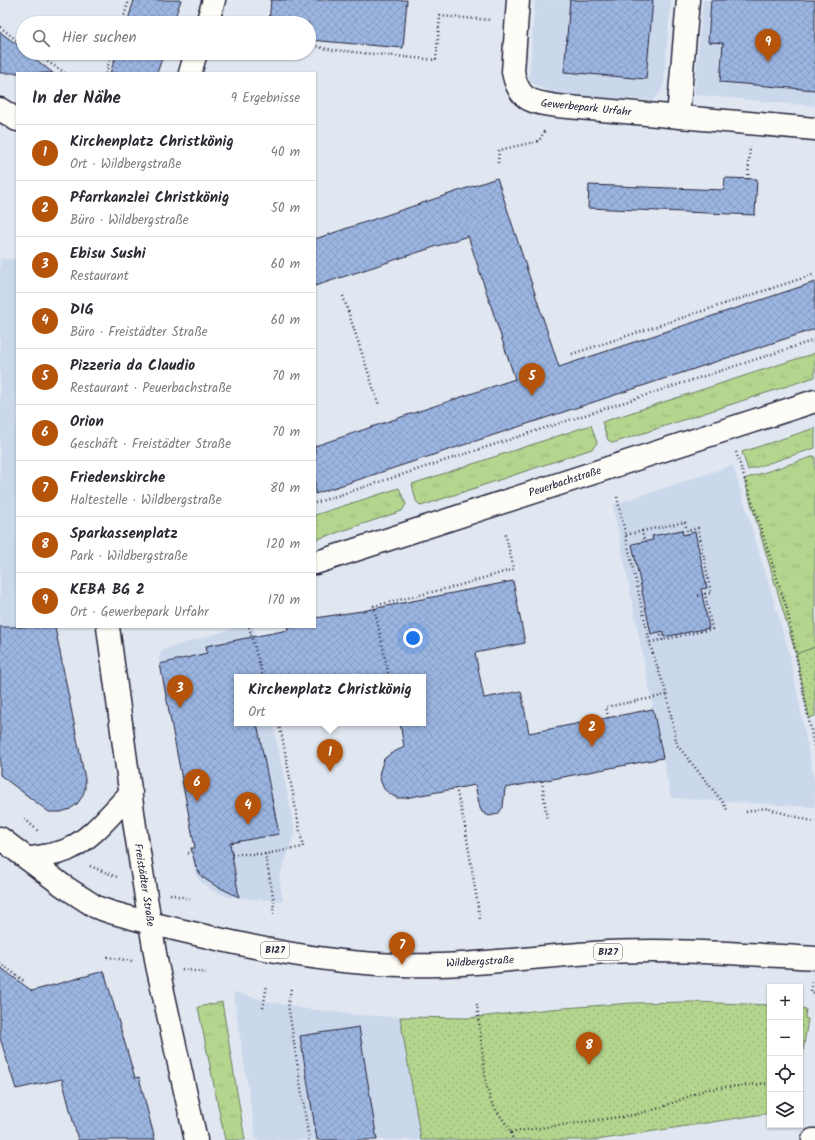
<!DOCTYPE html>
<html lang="de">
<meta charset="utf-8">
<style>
:root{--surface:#fff;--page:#f2f2f3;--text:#2b2b33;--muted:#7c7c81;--line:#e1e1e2;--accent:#b45309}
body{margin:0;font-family:Kalam,sans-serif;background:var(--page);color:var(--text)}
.controls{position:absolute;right:12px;bottom:12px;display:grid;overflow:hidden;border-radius:0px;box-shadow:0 1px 3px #0004}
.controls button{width:36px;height:36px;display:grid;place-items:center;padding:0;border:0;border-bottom:1px solid var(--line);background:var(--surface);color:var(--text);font:20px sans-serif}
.you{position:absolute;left:413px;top:638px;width:14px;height:14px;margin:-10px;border:3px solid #fff;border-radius:50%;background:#1a73e8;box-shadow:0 0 0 6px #1a73e833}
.badge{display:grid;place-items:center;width:26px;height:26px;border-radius:50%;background:var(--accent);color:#fff;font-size:13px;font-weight:700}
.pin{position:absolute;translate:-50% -33px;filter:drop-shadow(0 1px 2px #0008)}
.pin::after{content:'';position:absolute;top:21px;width:14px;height:12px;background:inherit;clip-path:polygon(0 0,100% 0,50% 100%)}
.popup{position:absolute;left:234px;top:674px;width:192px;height:52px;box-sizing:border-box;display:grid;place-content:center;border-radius:0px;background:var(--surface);filter:drop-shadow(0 1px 3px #0005);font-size:13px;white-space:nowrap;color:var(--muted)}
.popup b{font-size:15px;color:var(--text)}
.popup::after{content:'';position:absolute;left:50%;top:100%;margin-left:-8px;border:8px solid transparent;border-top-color:var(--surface)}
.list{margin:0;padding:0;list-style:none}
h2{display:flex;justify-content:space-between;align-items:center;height:52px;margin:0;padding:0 16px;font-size:17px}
h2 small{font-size:13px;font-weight:400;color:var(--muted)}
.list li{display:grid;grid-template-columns:26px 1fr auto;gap:12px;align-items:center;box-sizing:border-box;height:56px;padding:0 16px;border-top:1px solid var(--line)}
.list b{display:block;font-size:15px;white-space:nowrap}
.list p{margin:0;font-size:13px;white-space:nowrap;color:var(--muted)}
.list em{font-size:13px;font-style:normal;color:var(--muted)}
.icon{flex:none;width:22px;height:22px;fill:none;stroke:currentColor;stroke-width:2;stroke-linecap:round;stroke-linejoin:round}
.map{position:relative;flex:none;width:815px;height:1140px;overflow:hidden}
.search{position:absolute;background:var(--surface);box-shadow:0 1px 3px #0004;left:16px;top:16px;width:300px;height:44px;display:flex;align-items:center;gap:10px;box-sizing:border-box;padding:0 14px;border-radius:22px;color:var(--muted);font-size:15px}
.panel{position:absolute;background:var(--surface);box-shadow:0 1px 3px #0004;left:16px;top:72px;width:300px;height:556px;border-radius:0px}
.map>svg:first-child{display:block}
.built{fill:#cbd8ec}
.grass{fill:url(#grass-tufts);stroke:#6b7c64}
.park{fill:url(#park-dots);stroke:#6b7c64}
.building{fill:url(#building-cross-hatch);stroke:#22223b}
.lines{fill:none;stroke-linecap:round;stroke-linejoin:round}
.street-casing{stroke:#22223b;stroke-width:25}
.secondary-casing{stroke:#22223b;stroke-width:25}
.primary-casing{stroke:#22223b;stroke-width:25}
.path{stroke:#22223b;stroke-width:2.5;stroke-dasharray:1 3;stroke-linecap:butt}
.street{stroke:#fdfcf7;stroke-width:22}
.secondary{stroke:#fdfcf7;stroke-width:22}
.primary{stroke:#fdfcf7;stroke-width:22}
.labels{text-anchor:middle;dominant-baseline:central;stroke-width:3;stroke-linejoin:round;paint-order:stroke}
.shield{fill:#fdfcf7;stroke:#646373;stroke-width:1}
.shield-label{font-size:10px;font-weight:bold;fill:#22223b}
.street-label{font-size:11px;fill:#22223b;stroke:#fdfcf7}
</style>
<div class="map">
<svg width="815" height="1140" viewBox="0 0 815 1140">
<defs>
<pattern id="grass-tufts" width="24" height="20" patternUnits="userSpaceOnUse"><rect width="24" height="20" fill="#b4d58e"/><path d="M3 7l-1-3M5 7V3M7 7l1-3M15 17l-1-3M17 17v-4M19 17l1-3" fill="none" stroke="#9ab77b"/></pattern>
<pattern id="park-dots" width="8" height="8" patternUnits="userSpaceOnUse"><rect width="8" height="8" fill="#b4d58e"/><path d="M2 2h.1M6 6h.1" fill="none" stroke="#9ab77b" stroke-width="1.8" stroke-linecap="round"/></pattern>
<pattern id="building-cross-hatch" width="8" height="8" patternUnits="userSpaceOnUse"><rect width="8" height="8" fill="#9bb5e1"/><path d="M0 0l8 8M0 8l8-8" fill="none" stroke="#859bc2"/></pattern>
</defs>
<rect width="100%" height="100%" fill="#e0e7f0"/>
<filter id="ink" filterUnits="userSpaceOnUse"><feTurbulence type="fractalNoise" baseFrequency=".025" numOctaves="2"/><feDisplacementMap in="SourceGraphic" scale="8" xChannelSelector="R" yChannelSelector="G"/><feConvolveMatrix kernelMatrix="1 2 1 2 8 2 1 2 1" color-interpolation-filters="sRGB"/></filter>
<g filter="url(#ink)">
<path class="built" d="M535,0H671L664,81L661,92L653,100L557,96L529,81Z
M703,0H815V106L694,95Z
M0,259H17V627H55L84,778V788L82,796L78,803L70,810L60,812L51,811L43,808L0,776Z
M733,465L790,655L815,784V807L671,798L613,505Z
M238,627H254L264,677H237V723H273L295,831L279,878L283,901L228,897L213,891L200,881L195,873L191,848H195L159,660L160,654L165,649Z
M233,992L271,1002L307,1009L359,1015L400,1017L421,1140H256Z"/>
<path class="grass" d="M815,353V377L613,443L608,440L602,422Z
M591,425L597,443L592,449L421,506L416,501L412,484Z
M815,428V448L748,470L742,452Z
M815,456V647L796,654L744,479Z
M399,488L406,504L402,511L315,540V515Z
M222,1002L245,1140H225L198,1007Z"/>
<path class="park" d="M815,647V716L809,718L796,654Z
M692,1002L770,1005V1113L597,1140H421L400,1017L469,1018L550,1009L632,1003Z
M800,1008L806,1009L805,1018L808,1019L800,1071Z"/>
<path class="building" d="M134,0H181L173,23H127Z
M271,0H407L403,48L309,40V23H269Z
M570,0H653L646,79L564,72Z
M711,0H815V90L720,82L723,43L708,42Z
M0,32L23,49V53H28L53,73H0Z
M117,53H164L157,73H110Z
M497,178L559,367L815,282V329L315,494V446L515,379L468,236L315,286V239Z
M725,178L757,179L755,215L588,208L589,185L724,190Z
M682,530L683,535L695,532L707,588L701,589L709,628L664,637L663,631L651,634L632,544L653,540L652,536Z
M513,581L525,643L475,653L484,698L521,691L529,733L653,709L663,758L505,788L503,807L498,814L489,816L482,812L480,808L475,785L405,798H397L390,794L384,789L381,782L379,774L384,759L390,754L404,747L400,723H423V677H237V723H257L279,834L230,843L239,897L214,885L202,877L196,867L191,848H195L160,664L207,653L206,646L288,630L287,627H315V618L362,611Z
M0,627H55L85,779V789L82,797L77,804L70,809L61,812H49L0,775Z
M0,967L32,991L104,971L135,1078L139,1077L155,1140H78L62,1079L16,1089L0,1038Z
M359,1027L377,1140H317L300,1036Z"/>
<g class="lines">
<g class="street-casing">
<path id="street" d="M518,0L513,72C519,101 531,102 557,106L815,129
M0,109L17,120
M678,117L688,0
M315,563L815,401
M813,1140H815"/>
</g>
<g class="secondary-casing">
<path id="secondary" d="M0,838L62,885L96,907L110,912L150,923L157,965L196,1140"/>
</g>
<g class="primary-casing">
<path id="primary" d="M207,23L214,0
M190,73L196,53
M108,627L135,827L150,923C232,943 316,963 401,965C466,967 529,957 593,953C667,948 741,954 815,958
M28,859C40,856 55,855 67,850C93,838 111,813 131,793"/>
</g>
<path class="path" d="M122,23L129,0
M0,27L23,45
M309,45L333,50L436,60L440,16L491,20
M34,53L65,73
M106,73L112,53
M498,163L499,150L539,141L545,130
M748,179L750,147
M343,296L379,405
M572,354L815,274
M736,452L787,609L815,751
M617,497L651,648L667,695L677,745L722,801L727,810
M315,503L815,340
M642,531L685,522L687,531L698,528L711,593L705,594L712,629L662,640
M626,535L642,531L644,541
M698,596L705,594
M249,627L263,677
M650,642L662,640L660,632
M389,677L374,606L457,586L514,569L505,533
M608,718L606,707L667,695
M542,781L547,820
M456,788L465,826L480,919
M746,812L765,808L815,822
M25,819L38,831
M188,853L192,854
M232,854H265L303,847L282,736L278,723
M265,854L274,901L273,914
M90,866L117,877
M170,894L190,899
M107,957L132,961
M0,963L24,981
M182,969L206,973
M812,982L811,992L815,993
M291,989L288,1004L309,1140
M477,1004L486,1084L491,1102L511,1132L513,1140
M263,1008L267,985
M800,1080H802
M511,1132L634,1115L660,1108L707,1089L770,1083"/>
<use href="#street" class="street"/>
<use href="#secondary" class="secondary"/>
<use href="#primary" class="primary"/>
</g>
</g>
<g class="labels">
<g class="shield">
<rect x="261" y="942" width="28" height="16" rx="3"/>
<rect x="594" y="944" width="28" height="16" rx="3"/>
</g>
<g class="shield-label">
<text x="275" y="950">B127</text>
<text x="608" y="952">B127</text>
</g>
<g class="street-label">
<text transform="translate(586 108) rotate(6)">Gewerbepark Urfahr</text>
<text transform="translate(565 482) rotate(-18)">Peuerbachstraße</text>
<text transform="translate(144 885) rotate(81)">Freistädter Straße</text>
<text transform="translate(480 962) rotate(-3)">Wildbergstraße</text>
</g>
</g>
</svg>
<div class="controls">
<button>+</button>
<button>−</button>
<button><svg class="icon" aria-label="locate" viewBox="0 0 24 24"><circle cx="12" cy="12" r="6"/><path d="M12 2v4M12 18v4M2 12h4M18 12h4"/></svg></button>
<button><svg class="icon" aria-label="layers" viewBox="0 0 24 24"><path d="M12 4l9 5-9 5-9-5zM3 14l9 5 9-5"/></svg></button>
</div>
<div class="you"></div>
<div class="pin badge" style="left:330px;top:772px">1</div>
<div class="popup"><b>Kirchenplatz Christkönig</b>Ort</div>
<div class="pin badge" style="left:592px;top:747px">2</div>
<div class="pin badge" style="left:180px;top:708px">3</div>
<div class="pin badge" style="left:248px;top:825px">4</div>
<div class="pin badge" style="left:532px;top:396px">5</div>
<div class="pin badge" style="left:197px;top:802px">6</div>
<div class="pin badge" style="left:402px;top:965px">7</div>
<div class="pin badge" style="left:589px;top:1065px">8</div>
<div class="pin badge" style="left:768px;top:62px">9</div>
<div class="search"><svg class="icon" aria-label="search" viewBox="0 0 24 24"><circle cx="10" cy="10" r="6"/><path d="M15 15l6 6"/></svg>Hier suchen</div>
<section class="panel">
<h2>In der Nähe<small>9 Ergebnisse</small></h2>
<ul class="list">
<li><span class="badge">1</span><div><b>Kirchenplatz Christkönig</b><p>Ort · Wildbergstraße</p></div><em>40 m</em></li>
<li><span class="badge">2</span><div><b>Pfarrkanzlei Christkönig</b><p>Büro · Wildbergstraße</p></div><em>50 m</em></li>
<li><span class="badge">3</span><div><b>Ebisu Sushi</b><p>Restaurant</p></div><em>60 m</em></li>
<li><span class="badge">4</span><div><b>DIG</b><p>Büro · Freistädter Straße</p></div><em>60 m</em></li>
<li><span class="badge">5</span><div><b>Pizzeria da Claudio</b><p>Restaurant · Peuerbachstraße</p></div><em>70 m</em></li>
<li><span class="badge">6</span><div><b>Orion</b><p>Geschäft · Freistädter Straße</p></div><em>70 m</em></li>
<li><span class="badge">7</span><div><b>Friedenskirche</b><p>Haltestelle · Wildbergstraße</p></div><em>80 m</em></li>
<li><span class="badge">8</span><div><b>Sparkassenplatz</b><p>Park · Wildbergstraße</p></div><em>120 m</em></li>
<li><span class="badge">9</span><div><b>KEBA BG 2</b><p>Ort · Gewerbepark Urfahr</p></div><em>170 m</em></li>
</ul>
</section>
</div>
